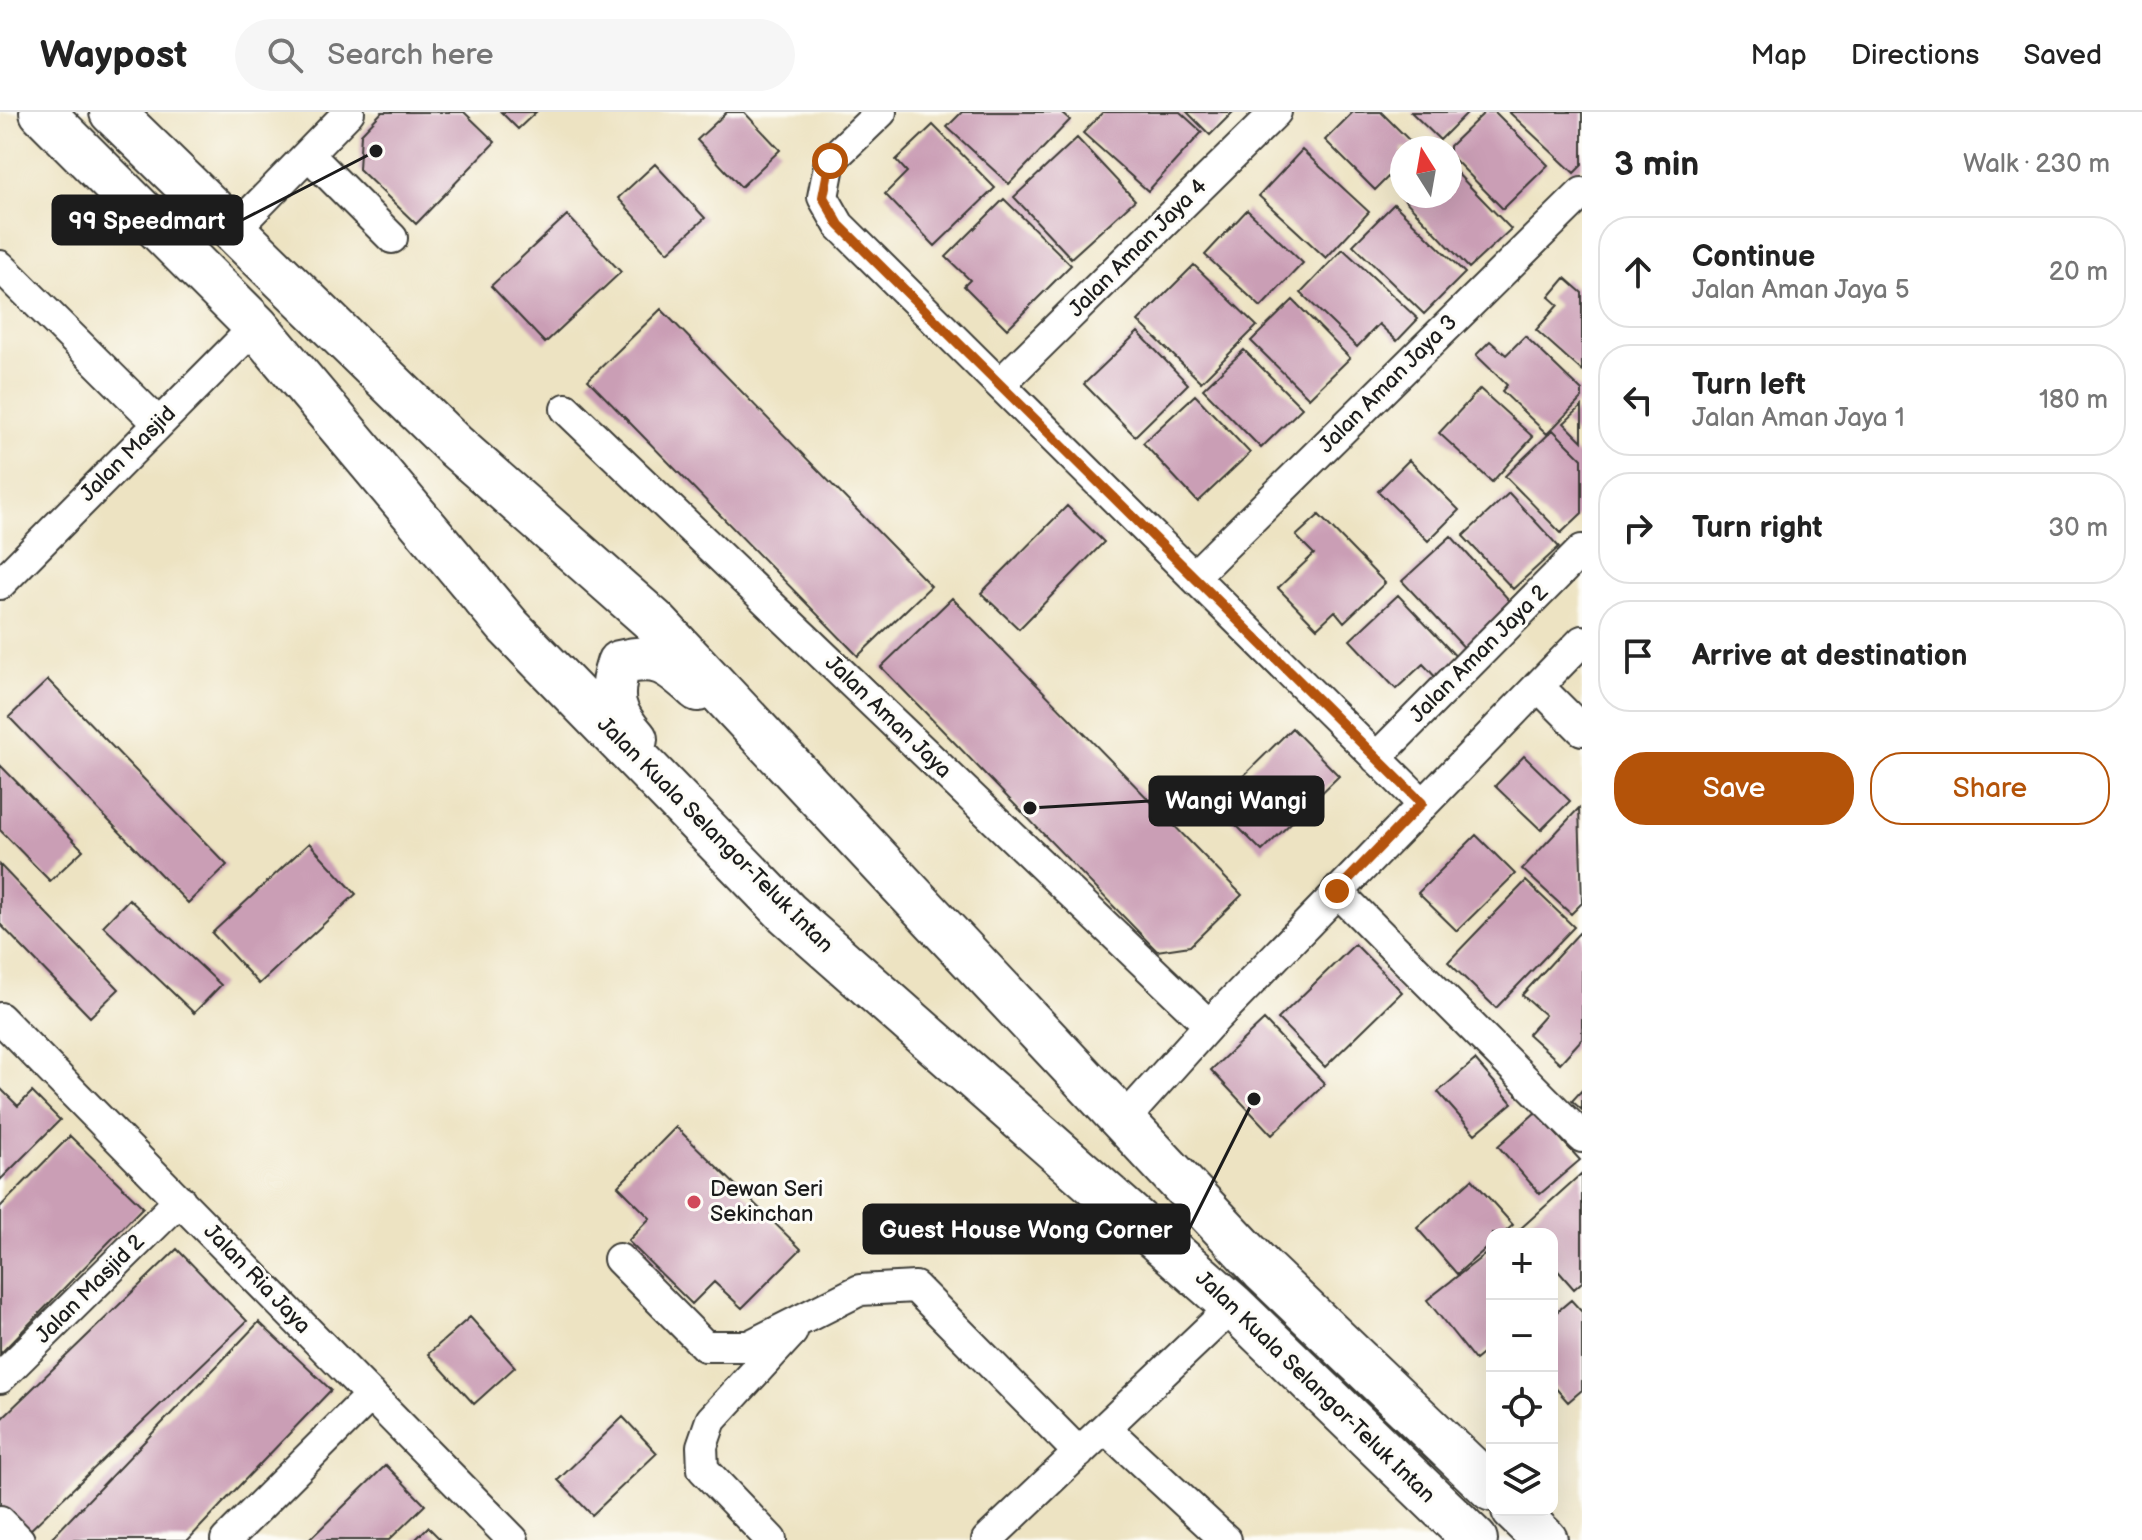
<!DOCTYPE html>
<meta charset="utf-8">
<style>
:root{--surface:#fff;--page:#f6f6f6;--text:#222;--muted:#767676;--line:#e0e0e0;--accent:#b45309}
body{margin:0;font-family:"Balsamiq Sans",sans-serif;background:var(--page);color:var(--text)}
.controls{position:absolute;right:24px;bottom:24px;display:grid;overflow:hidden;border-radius:16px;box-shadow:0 8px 32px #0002}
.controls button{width:72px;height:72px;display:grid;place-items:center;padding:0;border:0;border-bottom:2px solid var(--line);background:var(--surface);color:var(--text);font:40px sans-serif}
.compass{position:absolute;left:1390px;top:24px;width:72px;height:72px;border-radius:50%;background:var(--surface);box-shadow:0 8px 32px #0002;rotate:349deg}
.stop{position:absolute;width:24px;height:24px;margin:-18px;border:6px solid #b45309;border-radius:50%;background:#fff}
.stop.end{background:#b45309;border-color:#fff;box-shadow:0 2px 8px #0008}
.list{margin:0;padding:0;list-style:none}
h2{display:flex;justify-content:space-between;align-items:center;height:104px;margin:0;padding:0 32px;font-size:34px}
h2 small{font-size:26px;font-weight:400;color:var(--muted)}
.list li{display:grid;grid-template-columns:52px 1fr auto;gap:24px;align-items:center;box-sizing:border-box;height:112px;margin:0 16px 16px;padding:0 16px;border:2px solid var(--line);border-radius:32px}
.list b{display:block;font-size:30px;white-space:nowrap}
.list p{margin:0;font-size:26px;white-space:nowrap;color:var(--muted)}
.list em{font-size:26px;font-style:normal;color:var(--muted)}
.actions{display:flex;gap:16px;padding:24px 32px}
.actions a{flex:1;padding:18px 0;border:2px solid var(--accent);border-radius:32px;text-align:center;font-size:28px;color:var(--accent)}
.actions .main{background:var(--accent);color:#fff}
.icon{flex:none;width:44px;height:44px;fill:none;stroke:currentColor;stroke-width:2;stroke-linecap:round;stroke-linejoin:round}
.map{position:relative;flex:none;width:1582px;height:1428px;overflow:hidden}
header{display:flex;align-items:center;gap:48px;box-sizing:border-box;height:112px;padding:0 40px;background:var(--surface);border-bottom:2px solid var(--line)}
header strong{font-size:38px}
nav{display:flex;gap:44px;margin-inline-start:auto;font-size:28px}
.search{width:560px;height:72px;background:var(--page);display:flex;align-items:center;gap:20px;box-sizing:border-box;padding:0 28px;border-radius:44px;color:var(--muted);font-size:30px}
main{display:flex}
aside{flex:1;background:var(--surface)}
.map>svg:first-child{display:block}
.building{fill:#ca9eb5}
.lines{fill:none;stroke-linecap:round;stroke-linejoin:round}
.minor-casing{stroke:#3b3a35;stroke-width:34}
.highway-casing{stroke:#3b3a35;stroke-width:48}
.minor{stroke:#fff;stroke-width:30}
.highway{stroke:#fff;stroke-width:44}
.route{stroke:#b45309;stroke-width:10}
.poi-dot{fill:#d1495b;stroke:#fdfcf7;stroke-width:3}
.labels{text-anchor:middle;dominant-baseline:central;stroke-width:6;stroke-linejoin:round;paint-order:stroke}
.street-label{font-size:22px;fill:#1c1c1c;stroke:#fdfcf7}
.poi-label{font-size:22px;fill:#1c1c1c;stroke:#fdfcf7;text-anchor:start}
.leader{fill:none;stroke:#1c1c1c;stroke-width:3}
.callout-dot{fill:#1c1c1c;stroke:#fdfcf7;stroke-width:3}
.callout{fill:#1c1c1c;stroke:#1c1c1c;stroke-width:3}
.callout-label{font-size:24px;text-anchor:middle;font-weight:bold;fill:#fff}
</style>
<header>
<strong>Waypost</strong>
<div class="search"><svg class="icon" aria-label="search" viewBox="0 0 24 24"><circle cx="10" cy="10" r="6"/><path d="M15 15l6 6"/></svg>Search here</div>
<nav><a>Map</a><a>Directions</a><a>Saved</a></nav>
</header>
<main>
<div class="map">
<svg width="1582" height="1428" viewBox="0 0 1582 1428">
<rect width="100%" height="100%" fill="#fdfcf7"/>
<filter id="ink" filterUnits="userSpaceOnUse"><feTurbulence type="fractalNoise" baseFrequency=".0125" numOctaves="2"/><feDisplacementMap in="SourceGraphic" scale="16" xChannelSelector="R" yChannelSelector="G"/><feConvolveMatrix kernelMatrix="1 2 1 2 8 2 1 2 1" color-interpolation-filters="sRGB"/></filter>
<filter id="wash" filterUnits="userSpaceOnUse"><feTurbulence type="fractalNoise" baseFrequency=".006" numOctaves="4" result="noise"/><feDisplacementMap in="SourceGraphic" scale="32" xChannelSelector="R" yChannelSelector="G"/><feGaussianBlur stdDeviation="1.8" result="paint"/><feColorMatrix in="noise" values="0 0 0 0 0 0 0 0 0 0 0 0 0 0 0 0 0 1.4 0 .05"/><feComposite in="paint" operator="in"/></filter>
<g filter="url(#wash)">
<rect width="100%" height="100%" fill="#ede3c2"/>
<g id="blocks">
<path class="building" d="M382,0H464L495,30L416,112L359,57L361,22Z
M501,0H536L518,17Z
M727,0H744L780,38L741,75L697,28Z
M962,0H1061L1070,8L1009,72L947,15Z
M1103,0H1180L1202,20L1148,79L1083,21Z
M1187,0H1233L1210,23Z
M1353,0H1381L1417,36H1402V66L1395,58L1375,78L1325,28Z
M1411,0H1468L1440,28Z
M1485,0H1495L1548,53L1503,97L1450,43V34Z
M1509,0H1582V53L1574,61Z
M933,13L995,76L935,134L885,82L907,60L896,48Z
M1077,26L1135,88L1071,146L1014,85Z
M1302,38L1369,100L1326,146L1259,84Z
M655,52L705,106L668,140L618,86Z
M1450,54L1511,117L1469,156L1401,84H1450Z
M1004,87L1071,153L1007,217L964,174L970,168L946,145Z
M1394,92L1465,161L1424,202L1353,133Z
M1247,98L1303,151L1261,195L1205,143Z
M567,103L621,160L545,231L491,174Z
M1343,137L1418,207L1397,229L1379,212L1357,235L1301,181Z
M1194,153L1257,214L1201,270L1138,209Z
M1565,166L1582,181V259L1536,218L1558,193L1549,185Z
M1293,188L1350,246L1309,286L1251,229Z
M661,197L931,474L858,544L588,268Z
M1138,220L1188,272L1135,324L1084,272Z
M1525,224L1582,279V286L1547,322L1502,279L1507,273L1476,243L1490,229L1506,243Z
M1244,238L1302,296L1261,336L1203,277Z
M1480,277L1533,325L1492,370L1439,321Z
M1195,283L1250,341L1198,390L1143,331Z
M1582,294V329L1564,311Z
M1553,318L1582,347V401L1561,421L1505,364Z
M1409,348L1459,398L1428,429L1378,379Z
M1509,381L1559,435L1513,477L1463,424Z
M1067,394L1104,430L1019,517L981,481Z
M1319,403L1385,471L1344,510L1335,499L1317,516L1278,476L1314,442L1296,424Z
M1451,424L1519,499L1471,543L1402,469Z
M1398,483L1462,551L1441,571L1423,552L1396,577L1350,528Z
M952,486L1242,783L1190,834L1157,839L881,555Z
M48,568L227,753L188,791L9,605Z
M1292,616L1339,664L1262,739L1215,692Z
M1524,644L1570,689L1541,718L1495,674Z
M0,653L83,738L50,769L0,718Z
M1579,696L1582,791L1571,802L1522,757Z
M1476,723L1515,762L1457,819L1418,781Z
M309,731L356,782L259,872L212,821Z
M0,753L119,877L90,905L0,812Z
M1526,769L1574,815L1496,896L1448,850Z
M129,787L221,873L194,901L103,814Z
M1579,821L1582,824V927L1560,951L1528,922L1545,903L1522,883Z
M1355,832L1402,880L1325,955L1278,907Z
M1264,908L1325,972L1272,1023L1211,958Z
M1475,948L1512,991L1475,1022L1438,980Z
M0,976L18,994L32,980L60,1008L0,1068Z
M1582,978V998L1572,989Z
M1536,1000L1580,1048L1540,1082L1498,1034Z
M676,1015L801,1137L742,1196L714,1170L692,1192L628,1129L650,1106L618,1074Z
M70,1024L143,1095L0,1242V1095Z
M1582,1061V1170L1574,1177L1552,1152V1122H1525L1520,1117Z
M1472,1067L1513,1113L1503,1122H1492V1131L1457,1162L1417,1116Z
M177,1137L247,1209L26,1422L0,1395V1308Z
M1492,1137V1234L1475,1248L1427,1188Z
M1571,1188L1582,1200V1278L1568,1290L1552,1272V1204Z
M470,1205L515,1255L474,1292L428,1242Z
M259,1210L331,1278L239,1374L188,1428H50Z
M623,1305L657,1341L592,1403L558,1368Z
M386,1353L425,1393L389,1428H309Z
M428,1415L441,1428H415Z"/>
</g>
</g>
<g filter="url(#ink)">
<use href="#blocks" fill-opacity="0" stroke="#3b3a35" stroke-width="2"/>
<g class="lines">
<g class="minor-casing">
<path id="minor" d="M881,0L830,49L823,85L839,113L1422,691
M308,42L392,126
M235,117L349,0
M0,154L158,311
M1001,271L1276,0
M566,297L1209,913
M1194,464L1582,81
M0,472L256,214
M1538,574L1582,618
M1376,646L1582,438
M1337,779L1582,1025
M0,906L513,1428
M1122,1010L1209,913L1582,529
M619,1147L705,1234H749L860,1178L915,1175L1079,1341
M0,1266L180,1088
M1105,1316L1226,1428
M0,1409L19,1428
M226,1428L371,1283
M771,1428L703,1357L702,1334L711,1308L792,1220
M987,1428L1233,1194"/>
</g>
<g class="highway-casing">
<path id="highway" d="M42,0L256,214L509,515L787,801L1233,1194L1475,1428
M112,0L454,333L655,510L1263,1158L1492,1377
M635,627C611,600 608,585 619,551C659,541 669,551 698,577
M1514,1398L1545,1428"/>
</g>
<use href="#minor" class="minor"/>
<use href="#highway" class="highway"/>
</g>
</g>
<g class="lines" filter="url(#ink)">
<path class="route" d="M830,49L823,85L839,113L1422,691L1337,779"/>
</g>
<circle class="poi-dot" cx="694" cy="1090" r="8"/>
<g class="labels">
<g class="street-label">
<text transform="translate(1138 136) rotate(-45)">Jalan Aman Jaya 4</text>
<text transform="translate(1388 272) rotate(-45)">Jalan Aman Jaya 3</text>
<text transform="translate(128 342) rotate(-45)">Jalan Masjid</text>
<text transform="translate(1479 542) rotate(-45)">Jalan Aman Jaya 2</text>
<text transform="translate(888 605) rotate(44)">Jalan Aman Jaya</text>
<text transform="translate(715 723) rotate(45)">Jalan Kuala Selangor-Teluk Intan</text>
<text transform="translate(257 1167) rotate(46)">Jalan Ria Jaya</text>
<text transform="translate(90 1177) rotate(-45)">Jalan Masjid 2</text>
<text transform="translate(1315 1275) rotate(44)">Jalan Kuala Selangor-Teluk Intan</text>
</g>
<g class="poi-label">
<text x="710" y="1077">Dewan Seri<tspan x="710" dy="25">Sekinchan</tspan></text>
</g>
</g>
<path class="leader" d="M376 39L242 108M1030 696L1150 689M1254 987L1189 1117"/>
<g class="callout-dot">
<circle cx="376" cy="39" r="8"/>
<circle cx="1030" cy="696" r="8"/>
<circle cx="1254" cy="987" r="8"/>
</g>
<g class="callout">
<rect x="53" y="84" width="189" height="48" rx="8"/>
<rect x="1150" y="665" width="173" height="48" rx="8"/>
<rect x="864" y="1093" width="325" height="48" rx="8"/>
</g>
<g class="callout-label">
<text x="147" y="117">99 Speedmart</text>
<text x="1236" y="697">Wangi Wangi</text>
<text x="1026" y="1126">Guest House Wong Corner</text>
</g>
</svg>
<div class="controls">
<button>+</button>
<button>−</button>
<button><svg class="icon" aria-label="locate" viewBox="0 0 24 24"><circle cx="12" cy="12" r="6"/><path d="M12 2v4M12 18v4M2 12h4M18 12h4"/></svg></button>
<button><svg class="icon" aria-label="layers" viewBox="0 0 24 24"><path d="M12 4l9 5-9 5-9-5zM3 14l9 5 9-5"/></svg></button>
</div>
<svg class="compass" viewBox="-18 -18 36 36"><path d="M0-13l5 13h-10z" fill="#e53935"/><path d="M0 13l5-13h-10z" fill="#767676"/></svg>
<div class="stop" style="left:830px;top:49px"></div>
<div class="stop end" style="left:1337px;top:779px"></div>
</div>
<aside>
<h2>3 min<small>Walk · 230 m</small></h2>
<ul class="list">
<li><svg class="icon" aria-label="ahead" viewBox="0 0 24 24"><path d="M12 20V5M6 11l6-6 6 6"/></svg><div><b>Continue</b><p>Jalan Aman Jaya 5</p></div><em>20 m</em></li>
<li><svg class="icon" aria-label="left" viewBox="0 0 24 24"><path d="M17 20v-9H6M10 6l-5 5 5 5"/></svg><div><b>Turn left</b><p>Jalan Aman Jaya 1</p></div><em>180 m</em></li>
<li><svg class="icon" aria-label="right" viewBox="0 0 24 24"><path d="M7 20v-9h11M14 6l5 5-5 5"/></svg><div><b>Turn right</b></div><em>30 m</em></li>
<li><svg class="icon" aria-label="arrive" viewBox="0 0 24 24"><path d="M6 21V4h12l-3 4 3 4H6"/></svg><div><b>Arrive at destination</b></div></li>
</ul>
<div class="actions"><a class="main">Save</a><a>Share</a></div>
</aside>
</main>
